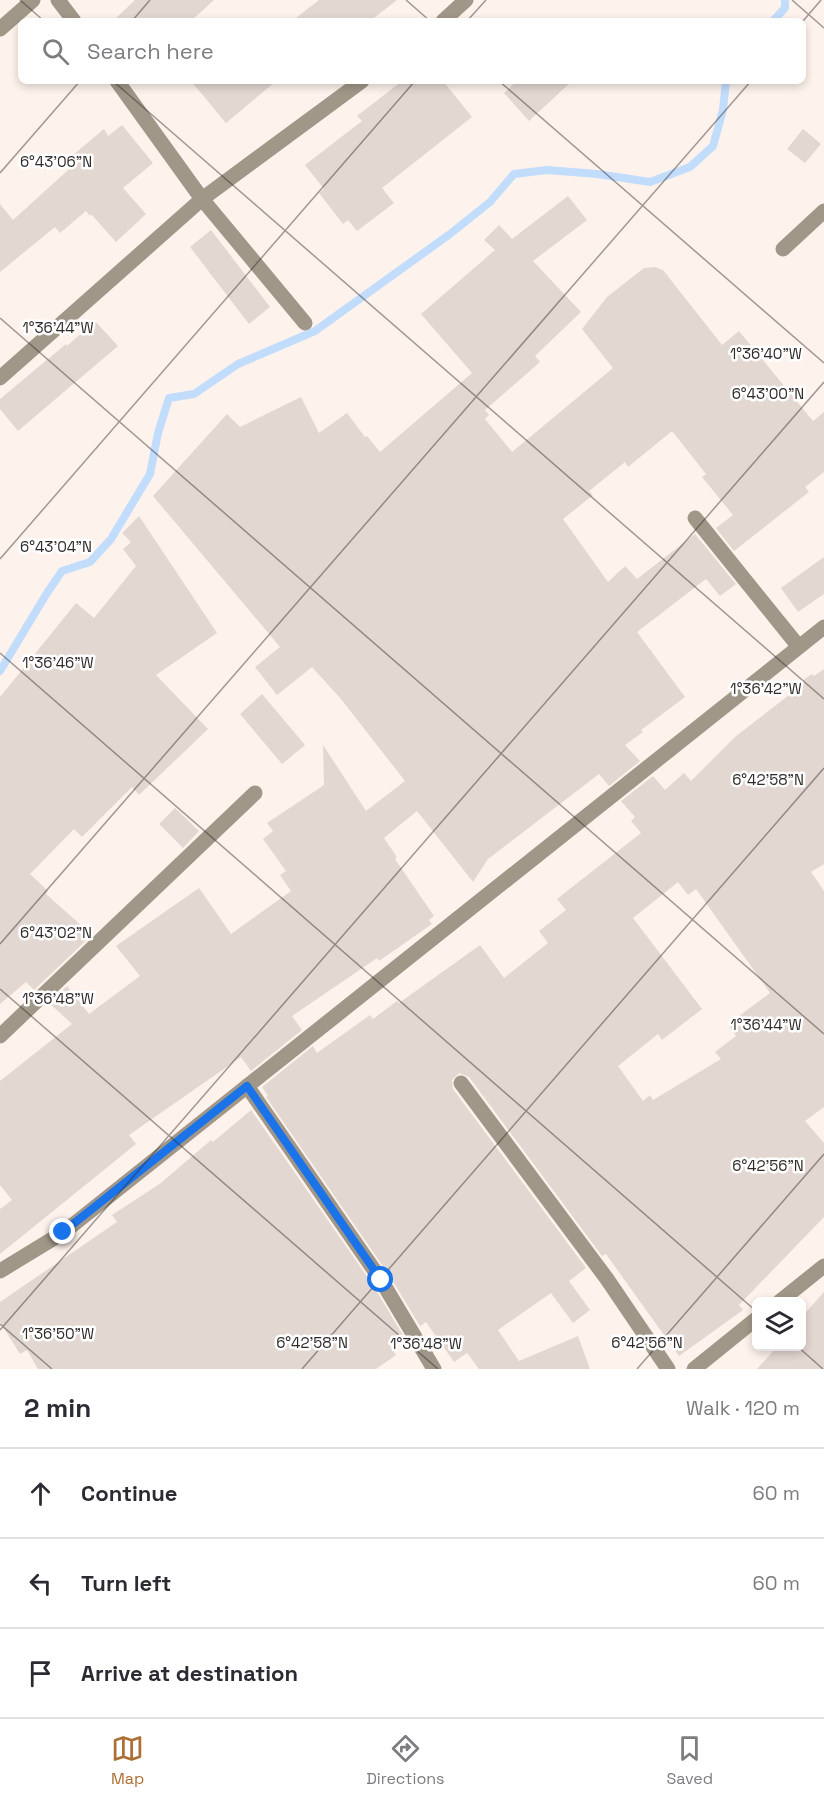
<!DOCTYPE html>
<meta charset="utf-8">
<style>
:root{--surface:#fff;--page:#f2f2f3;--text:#2b2b33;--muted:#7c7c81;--line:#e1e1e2;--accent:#ad7034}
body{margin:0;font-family:"Space Grotesk",sans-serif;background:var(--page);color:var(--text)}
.controls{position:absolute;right:18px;bottom:18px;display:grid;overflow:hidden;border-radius:9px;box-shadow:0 3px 9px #0003}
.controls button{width:54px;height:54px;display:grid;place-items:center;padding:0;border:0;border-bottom:2px solid var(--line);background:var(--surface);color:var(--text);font:30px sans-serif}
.stop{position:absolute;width:18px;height:18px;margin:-14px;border:4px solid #1a73e8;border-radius:50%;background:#fff}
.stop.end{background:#1a73e8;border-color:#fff;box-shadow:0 2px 6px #0008}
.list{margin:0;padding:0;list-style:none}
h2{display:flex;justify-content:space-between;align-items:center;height:78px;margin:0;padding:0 24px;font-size:26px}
h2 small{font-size:20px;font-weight:400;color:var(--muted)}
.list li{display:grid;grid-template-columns:39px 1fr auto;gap:18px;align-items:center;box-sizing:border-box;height:90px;padding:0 24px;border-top:2px solid var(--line)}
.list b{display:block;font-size:22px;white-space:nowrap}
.list em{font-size:20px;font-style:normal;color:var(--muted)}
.icon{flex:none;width:33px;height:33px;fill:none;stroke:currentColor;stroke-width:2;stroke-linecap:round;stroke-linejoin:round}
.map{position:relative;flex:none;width:824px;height:1369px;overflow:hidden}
.search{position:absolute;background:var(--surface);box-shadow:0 3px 9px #0003;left:18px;right:18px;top:18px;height:66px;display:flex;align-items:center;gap:15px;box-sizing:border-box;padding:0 21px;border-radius:9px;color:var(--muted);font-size:22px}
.sheet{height:348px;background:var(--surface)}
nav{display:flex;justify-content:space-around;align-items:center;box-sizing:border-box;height:84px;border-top:2px solid var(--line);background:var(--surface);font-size:16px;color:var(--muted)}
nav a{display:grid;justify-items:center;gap:3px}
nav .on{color:var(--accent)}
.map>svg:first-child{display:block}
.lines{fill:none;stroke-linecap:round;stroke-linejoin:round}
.stream{stroke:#c2ddfc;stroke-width:8}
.building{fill:#e3d7d1;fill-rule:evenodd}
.minor{stroke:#a09788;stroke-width:15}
.tertiary{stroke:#a09788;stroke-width:15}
.route{stroke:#1a73e8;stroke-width:8}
.ticks{fill:none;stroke:#302b29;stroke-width:1.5;stroke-opacity:0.45}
.ticks-label{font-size:15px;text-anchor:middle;fill:#302b29;stroke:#fff;stroke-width:5;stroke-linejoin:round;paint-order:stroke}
</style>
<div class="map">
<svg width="824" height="1369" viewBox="0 0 824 1369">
<rect width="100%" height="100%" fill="#fef2ec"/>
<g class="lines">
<path class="stream" d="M773,21L785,8V0
M0,671L47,593L62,571L90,562L111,539L150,474L158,433L169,398L194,394L238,364L315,331L450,234L490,202L514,174L547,170L597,174L650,182L690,167L713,146L723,110L726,81"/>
</g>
<path class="building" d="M135,0H214L191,21H113Z
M319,0H397L370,21H292Z
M191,81H276L226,123Z
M402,81H443L472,117L382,188L394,203L357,231L348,220L343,224L319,193L324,189L305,165L362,121L357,116Z
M517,81H572L529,121L504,93Z
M122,125L153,163L123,188L146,214L116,242L91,214L90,216L86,211L60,233L55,227L0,272V204L13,220L78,161L73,155L104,129L108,136Z
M803,129L821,144L805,163L787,149Z
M568,196L587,220L533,261L581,312L535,356L540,362L485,410L489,415L485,419L512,452L613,368L582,329L607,297L644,268L655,267L663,270L722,345L739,331L813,421L824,412V472L805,487L809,492L734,551L716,528L733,515L702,477L706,474L672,431L628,467L625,462L589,491L593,495L563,519L608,582L625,566L637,579L695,534L736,584L720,596L706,579L637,632L685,697L641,730L643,732L625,745L640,761L609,786L599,774L488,859L473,882L417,811L384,838L397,857L395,859L434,916L429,920L432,924L379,961L377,958L292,1016L302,1030L251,1071L241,1057L129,1135L136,1144L0,1254V1209L12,1200L0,1185V1081L72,1024L49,1003L67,986L89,1014L140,976L116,946L199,888L231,934L291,891L280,875L286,871L263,839L273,831L267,823L324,785L323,745L366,811L405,781L341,699L312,667L277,695L255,667L280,647L153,496L227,414L240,427L301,397L319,433L347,413L365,437L367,436L380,452L472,373L421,314L495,250L484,240L499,225L512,239Z
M211,230L270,307L249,324L190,247Z
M95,321L118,346L18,431L0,409V399L66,344L67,346Z
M139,516L217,633L156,675L208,729L139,795L132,787L82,837L74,829L30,874L48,891L46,894L92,935L34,990L26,982L0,1004V697L76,603L94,618L136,566L123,549L131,542L122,533Z
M824,557V594L798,612L781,588Z
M824,669V864L811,872L824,891V1107L805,1121L824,1143V1217L739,1305L743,1310L679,1356L606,1254L602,1256L469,1077L459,1073L452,1080L453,1089L586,1268L569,1281L590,1310L573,1323L551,1293L498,1330L519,1361L578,1336L590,1369H479L467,1353L454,1362L426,1322L420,1326L389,1275L266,1097L268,1096L262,1087L313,1046L317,1053L370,1015L373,1019L397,1001L399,1003L480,945L504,978L548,943L539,931L566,910L557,899L641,833L631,821L635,817L621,801L653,776L665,790L684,773L691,781L735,737L798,688L796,685L812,674L814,676ZM678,882L688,895L696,889L770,993L728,1024L736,1036L715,1052L721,1059L653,1100L650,1095L643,1101L618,1066L658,1034L662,1040L702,1009L633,918Z
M262,694L305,745L282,764L240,714Z
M175,808L199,831L183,848L159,824Z
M251,1110L373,1285L404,1337L390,1346L396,1355L376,1369H38L27,1350L20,1354L0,1322V1302L117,1222L112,1215L161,1183L211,1140L213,1142Z
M824,1292V1369H757L777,1347H801V1318Z"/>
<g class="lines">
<path class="minor" d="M58,0L74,21
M443,21L466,0
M117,81L202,199L305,323
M783,249L824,211
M0,378L202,199L362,81
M695,518L799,647
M0,1036L255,793
M461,1083L607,1279L668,1369
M247,1086L381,1280L434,1369
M0,1271L64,1232L824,627
M779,1302L824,1266
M694,1369L756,1319"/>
<path class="tertiary" d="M0,29L33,0"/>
</g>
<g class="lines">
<path class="route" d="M63,1232L247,1086L381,1280"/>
</g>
<path class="ticks" d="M20,0L44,21M406,0L430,21M792,0L824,28M132,21L150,0M467,21L486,0M803,21L821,0M113,81L824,699M499,81L824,363M0,173L80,81M0,318L824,1034M0,559L415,81M0,653L756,1311M0,944L751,81M0,989L438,1369M0,1324L52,1369M0,1330L824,382M797,1346L823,1369M302,1369L824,768M637,1369L824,1154"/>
<g class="ticks-label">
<text x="56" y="167">6°43'06"N</text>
<text x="58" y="333">1°36'44"W</text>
<text x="766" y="359">1°36'40"W</text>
<text x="768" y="399">6°43'00"N</text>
<text x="56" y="552">6°43'04"N</text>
<text x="58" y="668">1°36'46"W</text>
<text x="766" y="694">1°36'42"W</text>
<text x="768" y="785">6°42'58"N</text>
<text x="56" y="938">6°43'02"N</text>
<text x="58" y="1004">1°36'48"W</text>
<text x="766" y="1030">1°36'44"W</text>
<text x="768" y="1171">6°42'56"N</text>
<text x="58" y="1339">1°36'50"W</text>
<text x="312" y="1348">6°42'58"N</text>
<text x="647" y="1348">6°42'56"N</text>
<text x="426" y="1349">1°36'48"W</text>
</g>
</svg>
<div class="controls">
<button><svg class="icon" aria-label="layers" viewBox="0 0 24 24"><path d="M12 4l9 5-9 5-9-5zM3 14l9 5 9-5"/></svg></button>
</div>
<div class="stop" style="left:381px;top:1280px"></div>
<div class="stop end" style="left:63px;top:1232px"></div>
<div class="search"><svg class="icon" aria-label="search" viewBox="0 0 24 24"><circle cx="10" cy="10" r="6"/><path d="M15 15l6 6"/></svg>Search here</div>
</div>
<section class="sheet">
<h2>2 min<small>Walk · 120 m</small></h2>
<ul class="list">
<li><svg class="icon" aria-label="ahead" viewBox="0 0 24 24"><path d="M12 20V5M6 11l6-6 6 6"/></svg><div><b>Continue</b></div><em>60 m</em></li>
<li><svg class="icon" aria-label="left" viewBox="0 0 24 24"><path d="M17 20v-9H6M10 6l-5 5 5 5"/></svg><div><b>Turn left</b></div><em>60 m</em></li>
<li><svg class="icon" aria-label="arrive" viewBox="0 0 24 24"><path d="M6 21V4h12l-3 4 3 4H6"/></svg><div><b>Arrive at destination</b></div></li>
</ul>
</section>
<nav>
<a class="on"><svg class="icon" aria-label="map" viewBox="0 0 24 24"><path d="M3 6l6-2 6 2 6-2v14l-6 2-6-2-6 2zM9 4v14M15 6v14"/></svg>Map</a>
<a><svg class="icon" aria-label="directions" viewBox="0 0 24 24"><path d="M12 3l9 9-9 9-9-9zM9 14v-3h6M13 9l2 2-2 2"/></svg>Directions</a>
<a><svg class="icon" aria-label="saved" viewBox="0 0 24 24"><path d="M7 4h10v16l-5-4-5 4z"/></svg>Saved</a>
</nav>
